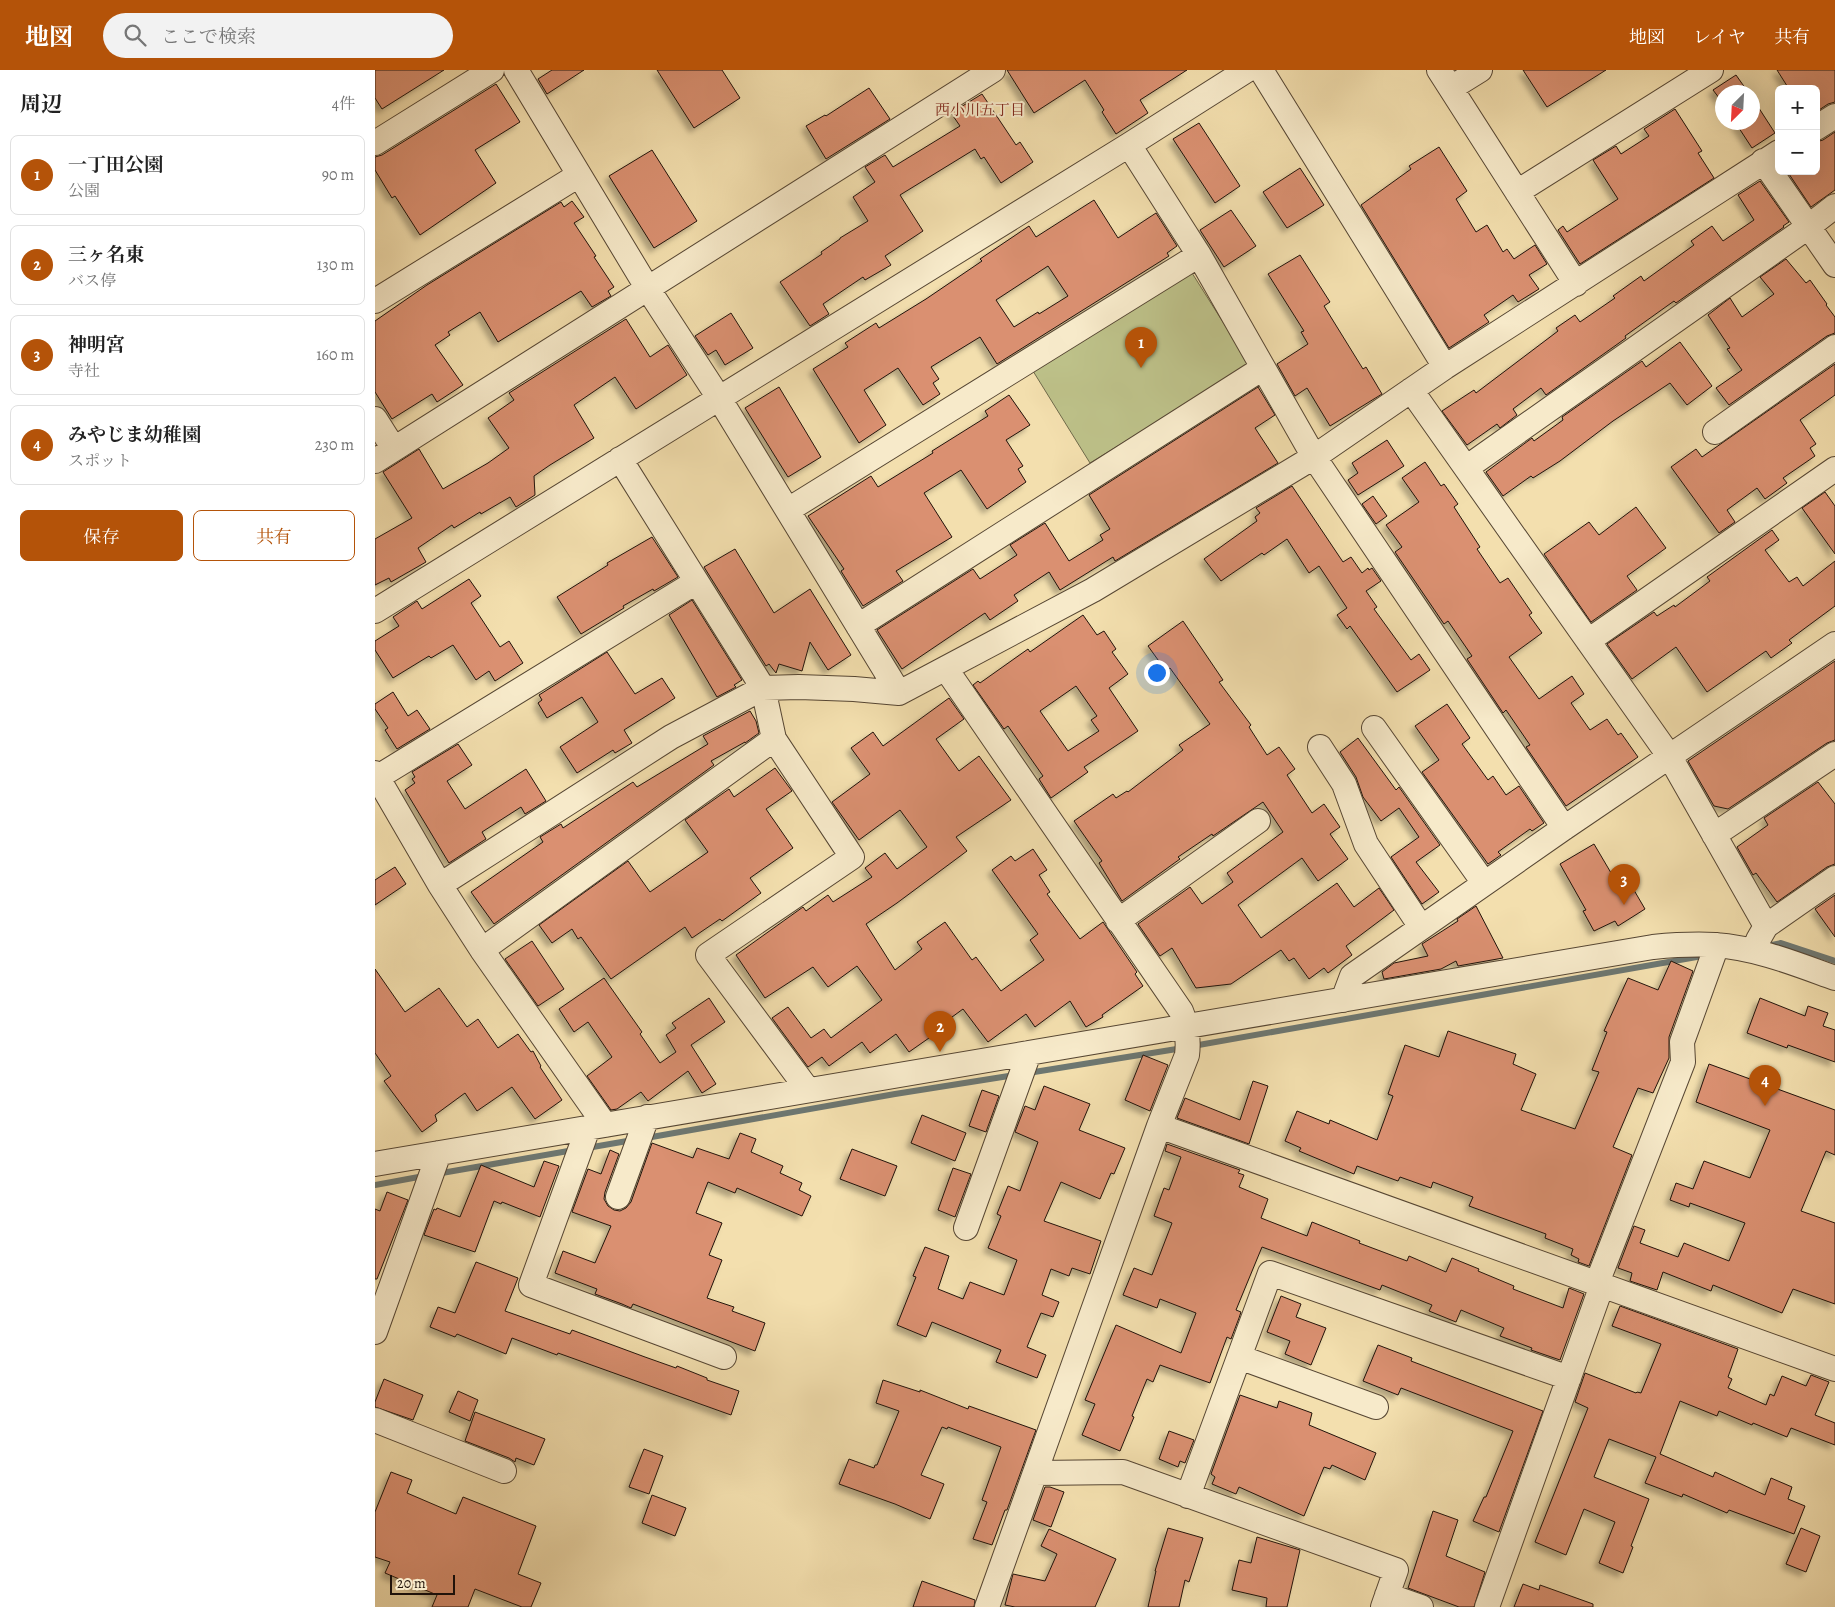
<!DOCTYPE html>
<html lang="ja">
<meta charset="utf-8">
<style>
:root{--surface:#fff;--page:#f2f2f2;--text:#222;--muted:#767676;--line:#e0e0e0;--accent:#b45309}
body{margin:0;font-family:Alegreya,"Noto Serif JP",serif;background:var(--page);color:var(--text)}
.controls{position:absolute;right:15px;top:15px;display:grid;overflow:hidden;border-radius:8px;box-shadow:0 5px 20px #0002}
.controls button{width:45px;height:45px;display:grid;place-items:center;padding:0;border:0;border-bottom:1px solid var(--line);background:var(--surface);color:var(--text);font:25px sans-serif}
.compass{position:absolute;left:1340px;top:15px;width:45px;height:45px;border-radius:50%;background:var(--surface);box-shadow:0 5px 20px #0002;rotate:204deg}
.scale{position:absolute;left:15px;bottom:12px;width:65px;box-sizing:border-box;padding-left:5px;border:2px solid #21130a;border-top:0;font-size:14px;line-height:18px;white-space:nowrap;color:#21130a;-webkit-text-stroke:4px #f7eaca;paint-order:stroke}
.you{position:absolute;left:781px;top:602px;width:18px;height:18px;margin:-12px;border:4px solid #fff;border-radius:50%;background:#1a73e8;box-shadow:0 0 0 8px #1a73e833}
.badge{display:grid;place-items:center;width:32px;height:32px;border-radius:50%;background:var(--accent);color:#fff;font-size:16px;font-weight:700}
.pin{position:absolute;translate:-50% -41px;filter:drop-shadow(0 1px 2px #0008)}
.pin::after{content:'';position:absolute;top:26px;width:18px;height:15px;background:inherit;clip-path:polygon(0 0,100% 0,50% 100%)}
.list{margin:0;padding:0;list-style:none}
h2{display:flex;justify-content:space-between;align-items:center;height:65px;margin:0;padding:0 20px;font-size:21px}
h2 small{font-size:16px;font-weight:400;color:var(--muted)}
.list li{display:grid;grid-template-columns:32px 1fr auto;gap:15px;align-items:center;box-sizing:border-box;height:80px;margin:0 10px 10px;padding:0 10px;border:1px solid var(--line);border-radius:8px}
.list b{display:block;font-size:19px;white-space:nowrap}
.list p{margin:0;font-size:16px;white-space:nowrap;color:var(--muted)}
.list em{font-size:16px;font-style:normal;color:var(--muted)}
.actions{display:flex;gap:10px;padding:15px 20px}
.actions a{flex:1;padding:11px 0;border:1px solid var(--accent);border-radius:8px;text-align:center;font-size:18px;color:var(--accent)}
.actions .main{background:var(--accent);color:#fff}
.icon{flex:none;width:28px;height:28px;fill:none;stroke:currentColor;stroke-width:2;stroke-linecap:round;stroke-linejoin:round}
.map{position:relative;flex:none;width:1460px;height:1537px;overflow:hidden}
header{display:flex;align-items:center;gap:30px;box-sizing:border-box;height:70px;padding:0 25px;background:var(--accent);color:#fff}
header strong{font-size:24px}
nav{display:flex;gap:28px;margin-inline-start:auto;font-size:18px}
.search{width:350px;height:45px;background:var(--page);display:flex;align-items:center;gap:12px;box-sizing:border-box;padding:0 18px;border-radius:28px;color:var(--muted);font-size:19px}
main{display:flex}
aside{flex:1;background:var(--surface)}
.map>svg:first-child{display:block}
.green{fill:#bdc189;stroke:#6f6a4a}
.lines{fill:none;stroke-linecap:round;stroke-linejoin:round}
.stream{stroke:#6d7771;stroke-width:6}
.building{fill:#da9071;stroke:#21130a;fill-rule:evenodd;filter:url(#shadow)}
.minor-casing{stroke:#564633;stroke-width:26}
.minor{stroke:#f7eaca;stroke-width:24}
.labels{text-anchor:middle;dominant-baseline:central;stroke-width:4;stroke-linejoin:round;paint-order:stroke}
.neighbourhood-label{font-size:15px;fill:#7a1f14;stroke:#f7eaca}
</style>
<header>
<strong>地図</strong>
<div class="search"><svg class="icon" aria-label="search" viewBox="0 0 24 24"><circle cx="10" cy="10" r="6"/><path d="M15 15l6 6"/></svg>ここで検索</div>
<nav><a>地図</a><a>レイヤ</a><a>共有</a></nav>
</header>
<main>
<aside>
<h2>周辺<small>4件</small></h2>
<ul class="list">
<li><span class="badge">1</span><div><b>一丁田公園</b><p>公園</p></div><em>90 m</em></li>
<li><span class="badge">2</span><div><b>三ヶ名東</b><p>バス停</p></div><em>130 m</em></li>
<li><span class="badge">3</span><div><b>神明宮</b><p>寺社</p></div><em>160 m</em></li>
<li><span class="badge">4</span><div><b>みやじま幼稚園</b><p>スポット</p></div><em>230 m</em></li>
</ul>
<div class="actions"><a class="main">保存</a><a>共有</a></div>
</aside>
<div class="map">
<svg width="1460" height="1537" viewBox="0 0 1460 1537">
<defs>
<filter id="shadow"><feDropShadow dx="-4.5" dy="4.5" stdDeviation="2.5" flood-color="#0004"/></filter>
</defs>
<rect width="100%" height="100%" fill="#f3dfae"/>
<filter id="stains"><feTurbulence type="fractalNoise" baseFrequency=".004" numOctaves="4"/><feColorMatrix values="0 0 0 0 .2 0 0 0 0 .09 0 0 0 0 .02 0 0 0 .5 -.17"/></filter>
<radialGradient id="worn" r=".72"><stop offset=".6" stop-color="#630" stop-opacity="0"/><stop offset="1" stop-color="#630" stop-opacity=".3"/></radialGradient>
<path class="green" d="M817,203L875,295L715,393L658,301Z"/>
<g class="lines">
<path class="stream" d="M1392,876L1406,873L1460,891
M818,976L1333,885
M653,1003L808,978
M271,1068L520,1024L640,1005
M212,1078L258,1070
M61,1104L199,1080
M0,1115L49,1106"/>
</g>
<path class="building" d="M0,0H69L7,39L0,28Z
M177,0H209L172,24L163,9Z
M282,0H347L365,28L319,58Z
M632,0H812L765,30L773,43L741,64L727,42L729,40L710,10L659,43Z
M1148,0H1231L1172,37Z
M1402,0H1460V32L1453,34L1441,42V19H1414Z
M1361,5L1373,22H1348V33L1338,20Z
M121,14L145,52L100,80L121,113L45,165L20,126L17,128L0,100V87L7,85Z
M494,18L515,49L451,89L431,56L450,45L451,46Z
M607,24L641,75L645,72L658,92L626,113L609,87L606,89L600,79L525,125L548,161L510,186L516,195L490,210L488,207L448,234L454,244L435,256L405,212L447,184L446,182L465,169V168L493,151L478,127L500,112L490,97L510,85L518,97L585,56L576,43Z
M1378,29L1400,63L1377,78L1360,52H1378Z
M1300,39L1327,81L1323,83L1339,108L1205,194L1183,160L1188,156L1192,162L1243,129L1218,90L1241,76L1246,84L1274,66L1269,59Z
M824,53L865,116L840,133L798,69Z
M1460,62V120L1436,137L1412,101H1441V72L1448,70Z
M1064,77L1092,121L1081,129L1101,162L1112,155L1128,182L1132,179L1139,189L1160,175L1172,194L1154,205L1164,219L1143,232L1138,225L1109,245L1114,252L1074,278L986,135L1036,99L1034,96Z
M277,80L322,151L279,178L234,106Z
M925,98L949,135L912,158L888,122Z
M1385,111L1414,152L1408,156L1409,157L1301,233L1299,231L1250,266L1251,268L1171,325L1166,318L1138,339L1142,345L1125,358L1122,354L1092,375L1067,341L1099,320L1101,323L1183,261L1181,258L1200,245L1205,252L1240,228L1238,226L1266,206L1269,211L1319,175L1316,171L1337,156L1348,171L1379,150L1363,125Z
M719,130L743,168L781,143L802,176L792,183L794,186L622,294L605,267L556,297L564,309L558,313L565,324L548,335L523,298L489,320L511,355L484,373L438,299L473,277L470,273L501,253L504,258L551,229L607,191L605,189L654,156L661,167ZM673,196L693,226L664,244L663,242L639,257L621,230Z
M197,131L209,147L199,153L221,186L219,187L239,217L233,221L236,226L217,237L206,221L123,272L105,242L73,262L75,265L60,275L88,315L62,332L57,324L17,349L0,322V251L52,215L186,132L189,137Z
M856,140L881,176L849,197L825,160Z
M925,185L955,232L949,236L988,299L991,297L1007,324L955,356L932,318L920,326L902,294L933,274L926,262L929,261L893,204Z
M1411,189L1431,213L1435,210L1452,234L1451,235L1460,247V263L1452,266L1354,335L1341,318L1367,300L1352,279L1355,278L1333,245L1355,228L1367,247L1399,224L1385,207Z
M356,243L378,278L350,295L341,280L333,285L320,266Z
M251,249L275,287L293,275L312,305L261,339L240,307L199,335L219,368L175,395L159,406L160,425L141,437L135,427L106,444L105,442L79,458L77,455L43,478L51,492L16,512L14,508L0,515V469L37,448L8,402L44,379L68,419L113,393L134,378L113,348L139,330L134,323Z
M1305,272L1337,316L1312,335L1295,313L1238,351L1185,391L1158,408L1156,406L1128,426L1111,402L1157,368L1159,371L1188,350L1187,347L1267,291L1271,297Z
M1460,294V325L1425,350L1441,374L1435,378L1440,386L1408,408L1412,413L1390,429L1382,418L1352,440L1360,452L1344,463L1296,397L1321,379L1327,387Z
M404,317L446,387L413,407L370,338Z
M883,317L900,345L880,358L903,393L740,491L738,487L685,520L674,502L639,525L643,531L615,550L610,543L527,599L502,560L598,499L605,509L642,485L635,475L670,453L694,491L728,470L725,465L735,459L714,425Z
M634,325L655,355L631,370L648,396L643,399L651,412L612,439L586,400L549,423L577,467L521,501L528,511L488,536L466,501L469,499L433,446L496,406L503,417L558,383L557,381L613,346L610,341Z
M1012,370L1029,396L983,425L973,410L983,403L977,393Z
M1050,392L1066,416L1069,414L1083,434L1079,437L1105,477L1102,479L1125,513L1133,508L1157,543L1154,545L1167,563L1134,587L1164,629L1197,606L1209,624L1196,633L1215,660L1232,649L1243,665L1246,663L1263,687L1191,736L1151,677L1155,675L1131,640L1128,643L1092,589L1097,586L1073,551L1069,554L1020,482L1027,477L1011,455L1044,432L1027,408Z
M917,416L968,492L976,487L987,503L993,498L994,500L997,498L1006,511L991,521L1002,537L999,539L1036,590L1044,584L1055,600L1022,622L975,556L972,559L962,545L972,538L944,496L934,503L912,469L889,485L887,483L846,511L829,489L882,451L880,447L885,443L881,438Z
M1450,422L1460,436V484L1427,438Z
M998,426L1012,446L1001,454L987,434Z
M1261,437L1291,478L1252,506L1262,520L1216,552L1169,484L1214,452L1224,465Z
M1397,460L1404,470L1390,480L1414,512L1422,507L1428,516L1460,491V536L1414,570L1417,573L1396,588L1391,581L1332,622L1301,577L1257,609L1232,574L1279,542L1282,546L1299,535L1300,537L1335,511L1332,507Z
M277,467L303,507L279,521L278,519L248,536L249,538L206,564L182,527L233,495L232,493Z
M360,479L399,543L435,519L476,585L453,600L435,572L427,601L404,594L401,603L394,594L391,596L329,497Z
M94,509L106,526L96,533L125,577L134,571L148,593L120,611L114,601L101,610L78,575L56,588L54,586L18,608L0,580V571L24,556L18,547L42,531L47,539Z
M317,530L367,610L359,615L361,617L342,627L294,545Z
M708,545L722,565L729,561L741,579L737,582L753,604L734,618L763,661L709,697L713,702L676,728L664,709L668,706L633,656L629,659L598,615L603,611L605,613L653,579L655,582ZM701,616L722,646L716,650L724,661L693,681L665,641Z
M808,551L848,610L844,612L876,655L874,657L892,685L904,677L920,699L912,705L937,743L949,734L965,757L955,764L973,789L943,811L927,788L863,835L886,868L962,813L979,837L1004,818L1019,840L971,876L977,885L953,903L949,898L934,909L919,888L914,891L906,880L856,914L821,918L797,878L785,886L763,854L815,817L827,834L858,812L852,803L908,762L888,732L838,766L837,764L803,787L805,789L798,794L747,831L724,793L727,791L699,751L738,724L741,728L752,721L753,722L808,680L804,675L835,654L795,598L791,601L773,576Z
M232,582L260,624L287,608L300,628L249,660L257,673L240,683L238,680L202,703L185,677L223,652L207,627L172,648L163,633L167,630L164,625Z
M1460,591V670L1452,673L1353,739L1339,736L1313,691Z
M18,622L33,646L42,640L55,659L22,679L10,660L13,658L0,639V634Z
M574,628L589,649L561,669L584,701L604,686L636,730L581,767L592,781L522,833L491,854L520,900L547,879L542,872L570,852L597,890L601,887L626,921L669,890L655,870L663,864L617,800L636,786L640,791L658,779L672,800L664,805L675,822L672,824L705,869L728,852L762,902L760,904L768,916L727,945L728,947L711,957L695,931L660,957L651,944L613,972L588,939L562,958L564,961L534,982L521,964L495,983L487,972L454,996L447,987L433,997L397,948L413,937L436,968L449,959L456,968L507,930L482,896L453,917L438,897L390,928L361,885L428,837L431,841L453,825L458,832L497,807L490,798L510,783L522,799L552,777L525,740L484,770L457,732L495,704L476,678L498,662L508,676Z
M1072,634L1095,668L1087,674L1113,710L1118,706L1131,725L1144,716L1169,753L1157,761L1155,759L1123,782L1126,785L1113,794L1047,702L1064,690L1040,656Z
M375,641L381,651L384,663L370,673V672L336,691L339,695L119,854L96,822L168,772L165,767L186,754L188,758L258,712L262,717L333,674L328,666Z
M983,668L1021,720L1024,717L1065,775L1041,792L1064,822L1047,834L1016,787L1044,767L1024,738L1006,751L988,727L981,707L965,682Z
M83,674L97,695L72,711L90,739L151,699L171,731L150,744L146,737L107,762L111,769L74,793L30,720L40,713L37,709L40,707L37,702Z
M400,698L417,721L391,739L418,778L375,808L386,823L347,851L345,849L317,868L310,857L236,909L206,867L203,869L197,859L177,873L164,855L253,791L275,822L333,782L310,750L354,719L359,727Z
M1443,712L1460,734V794L1452,797L1402,832L1381,803L1378,805L1362,777L1393,755L1389,748Z
M1219,774L1242,813L1248,810L1252,817L1256,815L1270,839L1243,856L1240,851L1219,861L1208,841L1211,840L1185,794Z
M20,797L31,814L0,835V810Z
M1460,825V867L1440,839Z
M1101,836L1128,888L1083,896L1081,891L1066,899L1009,909L1007,902L1019,893L1053,886L1047,874L1083,851L1082,849Z
M157,871L189,919L163,936L130,889Z
M1296,891L1318,901L1294,967V988L1278,1023L1263,1018L1238,1077L1257,1085L1214,1196L1203,1192L1204,1189L1196,1185L1198,1179L1170,1168L1171,1164L1094,1136L1098,1127L1058,1112L1056,1118L1025,1107L1023,1111L982,1096L979,1104L924,1081L926,1078L910,1071L922,1041L954,1054L955,1050L1002,1070L1018,1026L1013,1024L1030,975L1064,987L1073,961L1141,984L1138,994L1161,1004L1146,1040L1200,1059L1224,1002L1217,1000L1232,962L1229,961L1253,908L1283,920Z
M0,899L30,942L64,918L92,957L103,949L123,978L143,964L156,982L158,981L166,996L165,997L187,1030L160,1049L137,1017L102,1041L90,1023L60,1045L62,1051L47,1062L9,1011L16,1006L0,983Z
M229,908L267,962L265,964L285,993L301,982L291,965L301,958L297,953L334,928L350,952L316,975L341,1014L327,1023L313,1001L273,1031L266,1022L242,1039L236,1040L212,1006L237,987L213,952L199,962L184,939Z
M1385,928L1430,946L1433,936L1453,943L1448,956L1460,960V992L1413,975L1412,978L1372,963Z
M768,985L793,995L775,1041L750,1030Z
M1334,994L1460,1040V1085L1451,1081L1426,1141L1460,1153V1234L1418,1219L1407,1243L1338,1215L1336,1221L1288,1202L1282,1220L1255,1211L1257,1203L1243,1198L1259,1156L1270,1160L1265,1173L1303,1187L1309,1173L1354,1191L1370,1153L1315,1133L1314,1137L1295,1130L1301,1113L1318,1119L1329,1091L1375,1108L1395,1060L1321,1032Z
M878,1011L893,1016L874,1074L802,1048L810,1028L865,1050Z
M669,1016L715,1034L704,1060L750,1078L739,1104L736,1103L725,1129L686,1112L669,1151L726,1171L715,1204L697,1198L694,1206L676,1199L667,1225L684,1232L678,1247L666,1243L652,1277L671,1285L662,1308L621,1292L626,1280L557,1252L551,1267L522,1255L541,1207L538,1206L550,1177L574,1186L563,1219L588,1229L595,1212L629,1225L642,1190L613,1178L626,1146L622,1144L633,1116L645,1121L663,1072L640,1062L650,1036L660,1040Z
M607,1020L624,1026L611,1062L594,1056Z
M547,1045L591,1063L580,1091L536,1073Z
M365,1063L381,1069L376,1082L408,1096L405,1103L427,1113L424,1120L436,1126L427,1146L362,1118L360,1123L333,1112L321,1143L347,1153L334,1185L347,1190L332,1228L359,1237L357,1241L390,1253L380,1281L258,1234L256,1238L247,1234L220,1224L222,1219L180,1203L188,1181L220,1193L236,1156L197,1142L213,1099L226,1104L235,1080L244,1084L230,1122L229,1129L233,1136L239,1140L245,1141L251,1138L256,1132L277,1073L318,1088L322,1078L354,1089Z
M792,1074L865,1100L863,1103L869,1105L864,1117L893,1129L886,1148L932,1166L937,1152L985,1171L984,1173L1032,1191L1034,1186L1071,1202L1077,1188L1104,1199L1103,1201L1139,1216L1138,1219L1188,1238L1194,1218L1209,1224L1185,1290L1156,1280L1157,1278L1125,1266L1129,1258L1086,1240L1081,1252L1054,1241L1057,1235L1007,1215L1005,1220L887,1177L861,1240L866,1242L864,1248L856,1269L852,1267L835,1313L785,1295L778,1312L772,1309L757,1346L759,1347L745,1381L707,1365L720,1334L710,1330L741,1255L806,1283L821,1243L785,1229L782,1238L748,1225L759,1198L777,1205L797,1153L779,1146L789,1118L794,1120L806,1087L790,1081Z
M477,1079L522,1096L510,1126L465,1109Z
M169,1091L184,1096L165,1147L127,1132L126,1134L119,1131L100,1182L49,1165L59,1139L61,1140L62,1138L85,1147L106,1095L159,1117Z
M578,1098L596,1104L580,1147L563,1140Z
M12,1122L33,1130L2,1209H0V1139L5,1141Z
M101,1192L143,1208L130,1241L195,1264L197,1260L270,1287L301,1298L302,1296L332,1308V1310L364,1321L356,1345L183,1283L182,1285L137,1268L131,1284L82,1264L80,1267L55,1257L63,1237L80,1243Z
M906,1226L926,1234L921,1247L951,1258L936,1295L910,1284L915,1271L892,1262Z
M1245,1236L1363,1279L1353,1307L1357,1309L1353,1318L1391,1335L1395,1324L1399,1326L1407,1306L1431,1316L1436,1305L1454,1312L1440,1345L1460,1353V1375L1416,1358L1412,1367L1378,1353L1377,1355L1344,1341L1342,1346L1305,1331L1285,1384L1338,1407L1340,1402L1390,1425L1396,1408L1417,1417L1413,1429L1430,1436L1419,1464L1354,1440L1352,1443L1308,1424L1307,1427L1270,1413L1281,1387L1234,1369L1219,1407L1274,1429L1256,1476L1258,1477L1248,1503L1224,1493L1240,1452L1209,1439L1191,1485L1160,1472L1213,1338L1200,1332L1210,1303L1261,1323L1262,1322L1266,1323L1286,1274L1237,1256Z
M1003,1275L1037,1288L1036,1291L1168,1341L1124,1462L1098,1451L1109,1427H1111L1138,1361L1026,1318L1023,1325L988,1311Z
M9,1309L48,1325L38,1350L0,1337V1332Z
M508,1310L545,1322V1320L593,1339L594,1336L661,1360L632,1440H630L617,1475L598,1469L612,1432L607,1430L626,1377L573,1357L572,1359L567,1357L546,1405L569,1414L555,1449L520,1434L464,1414L474,1389L499,1398L500,1395H502L524,1341L501,1333Z
M83,1321L103,1330L95,1351L74,1342Z
M865,1325L902,1338L904,1331L937,1343L934,1355L1001,1383L990,1410L957,1395L955,1399L949,1397L929,1446L864,1417L861,1424L837,1414L840,1407L836,1404Z
M100,1342L170,1369L159,1395L141,1388L140,1392L134,1388L90,1371Z
M794,1361L819,1370L810,1393L805,1391L803,1397L784,1389Z
M269,1379L288,1386L274,1424L254,1417Z
M16,1402L37,1410L32,1423L81,1444L88,1427L161,1456L143,1504L166,1513L156,1537H147L100,1519L93,1537H57L62,1525L10,1503L15,1492L0,1487V1442Z
M670,1417H675L689,1422L676,1457L658,1450Z
M277,1425L311,1438L300,1466L267,1453Z
M1058,1441L1083,1450L1071,1486L1110,1502L1099,1537H1084L1033,1518Z
M793,1458L828,1468L814,1512L810,1510L804,1537H773L781,1501H780Z
M1426,1458L1445,1466L1431,1502L1411,1494Z
M674,1459L741,1489L720,1537H640L630,1535L638,1504L670,1511L682,1484L666,1476Z
M882,1467L925,1480L912,1537H891L892,1528L857,1520L864,1490L876,1493Z
M547,1511L600,1530L599,1537H538Z
M1148,1514L1164,1520L1165,1515L1218,1534V1537H1139Z"/>
<g class="lines">
<g class="minor-casing">
<path id="minor" d="M141,0L273,219L344,328L524,623
M886,0L1070,297
M1064,0L1201,214
M1076,18L1105,0
M1441,58L1460,46
M0,73L117,0
M754,75L824,185L939,387L1189,758
M1388,91L1460,195
M1142,122L1336,0
M0,231L204,105
M1036,320L1295,687L1391,856
M0,349L19,379
M1340,362L1460,277
M245,389L388,618L399,669L477,787L333,885L433,1020
M0,391L618,0
M1091,398L1433,157L1460,136
M413,440L824,185
M0,541L754,75L872,0
M483,556L888,298
M1213,571L1460,399
M571,599L806,941C812,956 814,969 812,985L784,1056L612,1537
M999,658L1109,813
M945,677L969,714L991,774L1046,857
M0,703L65,815L107,880L230,1055
M3,707L321,512
M1339,765L1460,684
M65,815L296,667L388,618L424,617L479,619L524,623L718,520L939,387L1070,297L1404,82
M743,851L883,751
M1383,870L1391,856L1460,808
M107,880L399,669
M968,930L977,906L1189,758L1460,574
M784,1056L1460,1299
M213,1058L156,1215L349,1287
M0,1094L1278,877C1299,875 1320,874 1340,875C1382,878 1421,894 1460,908
M243,1127L272,1047
M591,1158L654,983
M1222,1213L1308,992L1307,972L1342,875
M0,1262L64,1083
M864,1287L1001,1337
M0,1350L129,1401
M660,1403L748,1402L1021,1500L1008,1537
M813,1426L895,1203L1194,1308
M1012,1525L1046,1537
M1112,1537L1227,1215"/>
</g>
<use href="#minor" class="minor"/>
</g>
<g class="labels">
<g class="neighbourhood-label">
<text x="605" y="40">西小川五丁目</text>
</g>
</g>
<rect width="100%" height="100%" filter="url(#stains)"/>
<rect width="100%" height="100%" fill="url(#worn)"/>
</svg>
<div class="controls">
<button>+</button>
<button>−</button>
</div>
<svg class="compass" viewBox="-18 -18 36 36"><path d="M0-13l5 13h-10z" fill="#e53935"/><path d="M0 13l5-13h-10z" fill="#767676"/></svg>
<div class="scale">20 m</div>
<div class="you"></div>
<div class="pin badge" style="left:766px;top:298px">1</div>
<div class="pin badge" style="left:565px;top:982px">2</div>
<div class="pin badge" style="left:1249px;top:835px">3</div>
<div class="pin badge" style="left:1390px;top:1036px">4</div>
</div>
</main>
